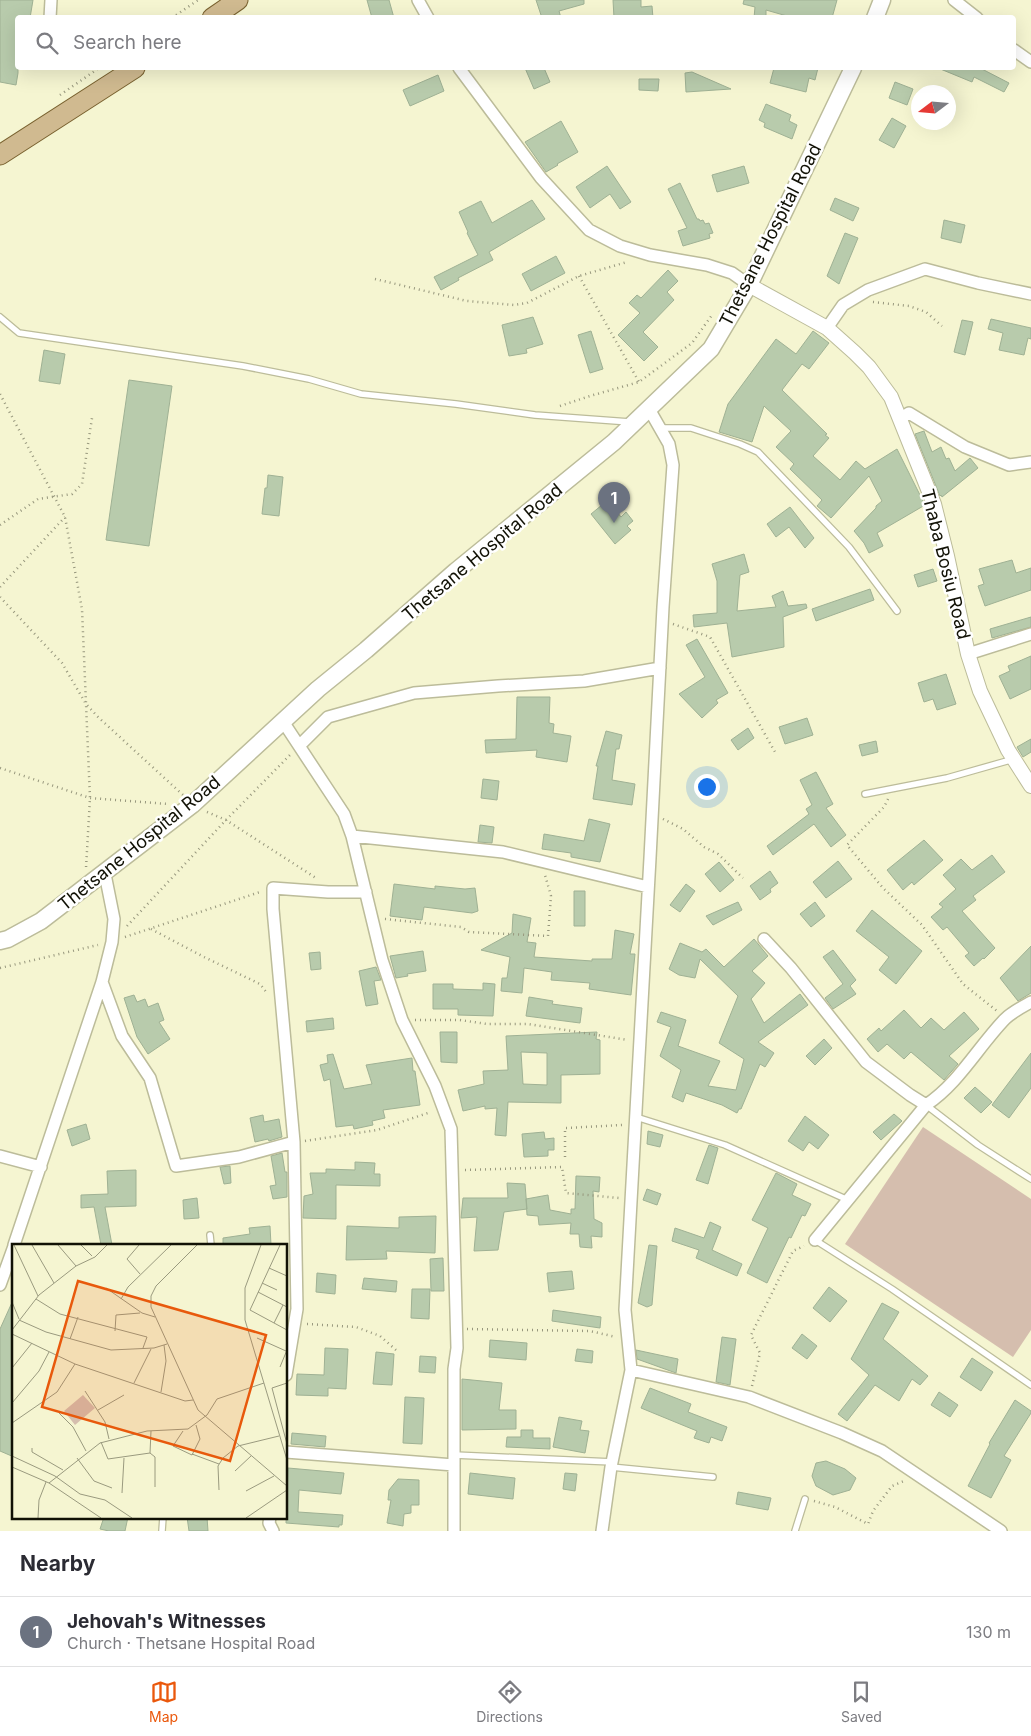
<!DOCTYPE html>
<meta charset="utf-8">
<style>
:root{--surface:#fff;--page:#f7f7f7;--text:#2b2b33;--muted:#7c7c81;--line:#e1e1e2;--accent:#ea580c}
body{margin:0;font-family:Inter,sans-serif;background:var(--page);color:var(--text)}
.compass{position:absolute;left:911px;top:85px;width:45px;height:45px;border-radius:50%;background:var(--surface);box-shadow:0 5px 20px #0002;rotate:254deg}
.you{position:absolute;left:706px;top:786px;width:18px;height:18px;margin:-12px;border:4px solid #fff;border-radius:50%;background:#1a73e8;box-shadow:0 0 0 8px #1a73e833}
.badge{display:grid;place-items:center;width:32px;height:32px;border-radius:50%;background:var(--accent);color:#fff;font-size:16px;font-weight:700}
.pin{position:absolute;translate:-50% -41px;filter:drop-shadow(0 1px 2px #0008)}
.pin::after{content:'';position:absolute;top:26px;width:18px;height:15px;background:inherit;clip-path:polygon(0 0,100% 0,50% 100%)}
.list{margin:0;padding:0;list-style:none}
h2{display:flex;justify-content:space-between;align-items:center;height:65px;margin:0;padding:0 20px;font-size:21px}
h2 small{font-size:16px;font-weight:400;color:var(--muted)}
.list li{display:grid;grid-template-columns:32px 1fr auto;gap:15px;align-items:center;box-sizing:border-box;height:70px;padding:0 20px;border-top:1px solid var(--line)}
.list b{display:block;font-size:19px;white-space:nowrap}
.list p{margin:0;font-size:16px;white-space:nowrap;color:var(--muted)}
.list em{font-size:16px;font-style:normal;color:var(--muted)}
.icon{flex:none;width:28px;height:28px;fill:none;stroke:currentColor;stroke-width:2;stroke-linecap:round;stroke-linejoin:round}
.map{position:relative;flex:none;width:1031px;height:1531px;overflow:hidden}
.search{position:absolute;background:var(--surface);box-shadow:0 5px 20px #0002;left:15px;right:15px;top:15px;height:55px;display:flex;align-items:center;gap:12px;box-sizing:border-box;padding:0 18px;border-radius:5px;color:var(--muted);font-size:19px}
.sheet{height:135px;background:var(--surface)}
nav{display:flex;justify-content:space-around;align-items:center;box-sizing:border-box;height:70px;border-top:1px solid var(--line);background:var(--surface);font-size:14px;color:var(--muted)}
nav a{display:grid;justify-items:center;gap:2px}
nav .on{color:var(--accent)}
.map>svg:first-child{display:block}
.green{fill:#d5beae}
.building{fill:#b8cbac;stroke:#9fb194;fill-rule:evenodd}
.lines{fill:none;stroke-linecap:round;stroke-linejoin:round}
.service-casing{stroke:#bcbc9a;stroke-width:8}
.minor-casing{stroke:#bcbc9a;stroke-width:14}
.tertiary-casing{stroke:#bcbc9a;stroke-width:16}
.secondary-casing{stroke:#bcbc9a;stroke-width:19}
.primary-casing{stroke:#79612f;stroke-width:21}
.path{stroke:#97977d;stroke-width:2.5;stroke-dasharray:1 4;stroke-linecap:butt}
.service{stroke:#fff;stroke-width:5.5}
.minor{stroke:#fff;stroke-width:11}
.tertiary{stroke:#fff;stroke-width:14}
.secondary{stroke:#fff;stroke-width:16}
.primary{stroke:#d0ba90;stroke-width:19}
.labels{text-anchor:middle;dominant-baseline:central;stroke-width:5;stroke-linejoin:round;paint-order:stroke}
.street-label{font-size:18px;fill:#111105;stroke:#fff}
.inset-road{fill:none;stroke:#9a9a7f;stroke-width:1}
.view{fill:#e8590c;fill-opacity:0.15;stroke:#e8590c;stroke-width:2.5}
.inset-edge{fill:none;stroke:#111105;stroke-width:2.5}
</style>
<div class="map">
<svg width="1031" height="1531" viewBox="0 0 1031 1531">
<rect width="100%" height="100%" fill="#f5f5d1"/>
<path class="green" d="M923,1127L1031,1199V1330L1013,1357L845,1244Z"/>
<path class="building" d="M0,0H33L30,18H18V73L16,85L0,82Z
M367,0H389L394,18H372Z
M536,0H584V4L559,11L561,18H542Z
M613,0H641V7L652,6L653,18H614Z
M744,0H837L832,18H794L766,10V18H754L755,7L743,4Z
M525,68H544L550,82L534,89Z
M774,68H818L815,80L809,78L806,92L770,83Z
M938,68H980L1009,83L1004,92L974,77L972,82Z
M692,72L731,89L686,92L685,73Z
M438,75L444,91L410,106L403,90Z
M639,79H659L658,91L639,90Z
M895,82L913,89L907,105L889,98Z
M766,104L791,115L789,121L797,125L792,139L764,127L765,123L759,120Z
M892,118L906,126L894,148L879,140Z
M561,121L578,152L557,164L558,165L546,172L525,142Z
M607,166L631,202L620,209L610,194L590,208L576,187Z
M744,166L749,183L717,192L712,175Z
M680,183L697,219H699L700,221L703,220L705,224L709,223L713,233L709,234L710,238L683,246L678,231L687,228L668,189Z
M835,198L859,208L853,221L830,210Z
M532,200L545,219L489,252L493,260L458,278L459,280L441,290L434,277L478,255L467,233L468,232L459,212L481,201L492,223Z
M944,220L965,225L961,243L941,238Z
M845,233L858,238L839,284L827,276Z
M556,256L565,273L531,291L522,274Z
M668,270L678,281L667,292L674,300L643,332L658,347L644,361L618,335L640,313L629,303L637,295L641,298Z
M533,317L543,344L526,349L527,353L509,356L502,325Z
M991,319L1031,328V339L1028,338L1024,355L999,350L1003,333L988,329Z
M962,320L973,322L965,355L954,352Z
M591,331L603,369L590,373L578,335Z
M813,331L829,343L809,369L802,364L782,390L827,434L825,435L829,438L813,456L840,480L856,461L865,469L897,449L925,505L877,533L883,546L869,553L864,543L854,531L876,508V506L882,501L869,476L831,518L817,506L822,500L790,469L794,464L776,447L791,431L764,406L752,442L719,432L728,404L776,339L796,354Z
M44,350L65,354L60,384L39,381Z
M129,380L172,386L149,546L106,540Z
M924,431L932,452L941,447L946,459L949,458L955,471L970,458L978,468L942,497L941,495L940,496L915,434Z
M268,475L283,477L279,516L262,514L265,488H267Z
M608,500L621,517L626,512L633,521L627,526L631,530L615,544L591,514Z
M790,507L814,538L805,548L789,527L776,537L767,524Z
M744,554L749,572L740,575L737,611L776,607L772,596L783,591L788,606L806,604L807,608L783,617L784,647L732,657L727,623L694,627L693,615L717,613V581L712,564Z
M1012,560L1016,573L1031,568V590L985,606L978,586L984,584L979,569Z
M933,569L937,581L918,587L914,575Z
M870,589L874,600L816,621L812,609Z
M1031,617V627L992,638L990,629Z
M697,639L728,693L716,700L718,703L702,718L679,694L705,677L686,645Z
M1031,656V689L1010,699L999,676L1010,671L1008,666Z
M946,674L956,704L937,710L933,699L924,702L918,683Z
M517,697H550L549,723L554,724L553,733L571,736L567,762L536,757L537,750L486,753L485,740L516,739Z
M807,718L813,735L785,744L779,727Z
M748,728L754,738L738,750L731,740Z
M606,731L622,735L619,749H616L612,780L635,784L632,805L593,799L598,766H596Z
M1031,739V752L1023,757L1017,747Z
M876,741L878,752L862,756L859,745Z
M816,772L833,804L826,808L846,835L831,847L814,824L773,855L767,846L809,814L806,809L812,805L800,780Z
M483,779L499,781L497,800L481,798Z
M589,819L610,824L600,862L571,857V853L542,849L544,834L584,841Z
M480,825L494,827L492,843L478,842Z
M924,840L943,860L914,885L912,882L903,890L887,870Z
M992,855L1005,872L973,896L976,900L962,911L995,948L984,959L983,958L974,966L965,956L969,953L947,927L943,930L931,917L943,907L939,904L956,889L943,875L961,859L972,870Z
M838,861L852,879L826,898L813,882Z
M719,862L734,880L720,892L705,874Z
M770,871L778,883L770,889L771,892L760,900L750,886Z
M394,884L435,889V886L465,889L475,888L478,911L472,913L424,907L422,920L390,916Z
M686,884L695,891L680,912L670,905Z
M574,891H585V926H574Z
M738,902L742,910L713,925L706,916Z
M815,902L825,916L811,927L800,914Z
M872,910L922,951L896,984L879,970L889,957L856,931Z
M513,914L531,918L527,942L536,943L534,957L592,961V959H612L615,930L634,934L630,954H635L631,995L589,989L590,983L551,980L552,972L524,968L522,993L501,991L502,978H507L510,957L481,950L512,933Z
M754,939L768,956L752,971L765,983L751,999L764,1023L800,994L808,1005L758,1042L774,1053L765,1067L760,1064L741,1109H739L737,1113L722,1105L686,1093L683,1102L672,1097L681,1070L660,1056L671,1027L657,1022L661,1012L686,1020L678,1046L720,1061L708,1086L736,1090L744,1059L719,1043L738,996L700,959L695,978L679,975L669,969L680,943L702,952L706,949L724,967Z
M1031,946V993L1018,1001L1000,978Z
M833,950L856,980L850,986L856,994L833,1009L825,998L843,984L823,957Z
M423,951L426,971L407,974L408,976L396,978L390,956Z
M320,952L321,969L311,970L309,953Z
M376,967L381,980L374,981L378,1004L366,1006L359,971Z
M483,983L495,984L493,1016L458,1015V1009H433V984H453V989L483,990Z
M134,995L137,1002L145,999L148,1007L158,1003L164,1020L159,1022L170,1039L148,1054L137,1037L124,998Z
M529,997L553,1001L552,1004L582,1008L580,1023L526,1016Z
M904,1010L921,1028L931,1018L944,1030L964,1012L979,1029L949,1056L958,1064L944,1080L911,1052L904,1059L887,1044L878,1052L867,1039L879,1028L881,1031Z
M333,1018L334,1029L307,1032L306,1021Z
M440,1032H457V1063L441,1062Z
M597,1032L596,1039L600,1040V1074L561,1075V1103L508,1102L506,1136L495,1135L497,1108L485,1109V1106L463,1111L458,1090L484,1084L483,1071L508,1070L506,1036ZM521,1052L547,1053V1085L523,1084Z
M824,1039L832,1048L815,1065L806,1056Z
M1031,1053V1088L1009,1118L992,1105Z
M333,1054L344,1089L372,1084L366,1065L412,1058L413,1071H415L420,1105L383,1110L385,1118L372,1121L373,1125L354,1129L353,1125L336,1127L330,1079L324,1081L320,1065L328,1063L327,1055Z
M975,1087L992,1102L981,1113L964,1098Z
M894,1114L902,1121L881,1140L873,1132Z
M263,1115L264,1122L279,1119L282,1137L269,1141L268,1139L255,1142L250,1118Z
M805,1116L829,1135L818,1149L809,1142L803,1151L788,1141Z
M86,1124L90,1139L72,1146L67,1130Z
M648,1131L663,1135L660,1147L647,1144Z
M544,1132L545,1139L554,1138V1150H548V1156L524,1157L522,1134Z
M709,1145L718,1148L708,1184L696,1180Z
M282,1153L285,1172H287V1197L273,1199L270,1186L276,1185L271,1156Z
M355,1162L375,1163L374,1174H380V1186L336,1185V1219L303,1218L304,1196L313,1194L310,1173H326V1169L355,1170Z
M230,1166L231,1183L224,1184L220,1167Z
M136,1170V1206L105,1207L112,1245H101L94,1207L81,1208V1195L108,1194L107,1171Z
M776,1173L797,1184L792,1195L811,1204L805,1216L802,1215L791,1238L789,1237L767,1283L747,1273L768,1228L752,1220Z
M576,1176L600,1177L599,1192L593,1191L594,1219L602,1223V1237L591,1236L592,1248L580,1247L579,1234H570L571,1223L539,1225L538,1216L527,1215L526,1199L548,1195L550,1210L571,1214V1209H575Z
M507,1183L525,1184L527,1209L504,1212L498,1250L474,1251L477,1217L461,1218L463,1198H508Z
M647,1189L661,1194L657,1205L643,1200Z
M197,1198L199,1218L184,1219L183,1200Z
M436,1216L435,1253L386,1251L387,1259L346,1260L347,1226L399,1228V1217Z
M710,1222L721,1227L712,1250L742,1264L737,1276L696,1258L699,1250L672,1241L675,1228L704,1238Z
M270,1226L271,1245H223V1238L250,1234L249,1228Z
M649,1245L657,1246L652,1305L647,1307L638,1303Z
M443,1258L444,1291H431L430,1259Z
M572,1271L574,1289L549,1292L547,1273Z
M317,1273L336,1275L335,1294L316,1292Z
M364,1278L397,1281L396,1292L362,1289Z
M829,1287L847,1301L830,1322L813,1308Z
M412,1289H430L429,1319L411,1318Z
M14,1298V1457L0,1451V1329Z
M882,1303L899,1312L883,1339L928,1376L920,1385L912,1379L899,1401L875,1385L847,1421L838,1414L869,1375L851,1359Z
M553,1310L601,1317L600,1328L552,1321Z
M802,1334L817,1346L807,1359L792,1348Z
M722,1337L736,1339L730,1385L716,1382Z
M490,1340L527,1343L526,1360L489,1357Z
M325,1348L348,1349L346,1389L328,1388V1396L296,1395L297,1374L324,1375Z
M577,1349L593,1351L592,1363L575,1361Z
M636,1350L678,1359L676,1373L637,1359Z
M376,1352L394,1354L392,1385L373,1384Z
M420,1356L436,1357L435,1373L419,1372Z
M972,1358L993,1372L981,1391L960,1377Z
M462,1379L502,1383L499,1410H516V1429L462,1430Z
M650,1388L691,1404L688,1412L727,1427L722,1441L711,1437L709,1443L694,1438L697,1431L641,1408Z
M939,1392L958,1405L950,1417L931,1405Z
M405,1397L424,1398L422,1444L403,1443Z
M1015,1400L1031,1411V1413L1004,1456L1011,1460L991,1498L968,1486L990,1444L989,1443Z
M559,1417L582,1421L580,1430L589,1431L585,1453L553,1447Z
M521,1430H533V1438H550V1449L506,1447L507,1437H521Z
M292,1433L326,1436L325,1447L291,1444Z
M826,1461L845,1469L856,1478L850,1490L833,1495L816,1486L812,1476L816,1463Z
M288,1468L344,1473L341,1494L299,1490L298,1512L343,1515L342,1525H339V1527L286,1523Z
M470,1473L515,1478L513,1499L468,1494Z
M565,1473L577,1474L575,1491L563,1489Z
M398,1479L419,1480V1505H411V1513L404,1514L403,1526L387,1523L391,1500H388L389,1490Z
M738,1492L771,1498L768,1510L736,1504Z
M104,1517H128L125,1531H109L100,1529Z
M187,1517H207L208,1531H189Z"/>
<g class="lines">
<g class="service-casing">
<path id="service" d="M0,317L19,333L243,366L309,379L361,394L456,404L535,415L630,422
M660,428H691L740,444L758,452L849,547L897,611
M865,794L947,778L1014,759
M926,1105L978,1145L1031,1179
M636,1117L725,1145L848,1200
M210,1235L211,1245
M815,1240L892,1289L1031,1385
M454,1455L613,1462
M611,1467L713,1477
M162,1531L163,1517
M795,1531L805,1499"/>
</g>
<g class="minor-casing">
<path id="minor" d="M418,0L428,18
M954,0L977,18
M50,18L51,0
M1014,50L1031,62
M459,68L541,178L589,230L620,246L650,255L707,265L732,273L749,285
M827,328L843,305L868,290L925,269L978,283L1031,294
M901,418L909,413L965,447L1009,465L1031,462
M968,654L1031,634
M282,720L344,814L352,836L382,960L402,1020L435,1086L451,1129L457,1348L454,1369V1531
M300,745L328,717L414,693L498,686L584,681L660,668
M352,836L503,852L648,887
M764,939L791,968L866,1062L910,1095L926,1105
M102,982L122,1036L150,1078L176,1166L239,1157L294,1142
M0,1156L41,1167
M815,1240L926,1105C959,1083 978,1047 1005,1019C1012,1012 1022,1007 1031,1002
M14,1245L102,982L112,942L114,919L105,874
M0,1285L14,1246
M631,1370L749,1397L842,1433L882,1451L1001,1531
M286,1375L297,1309L294,1142L273,909V888L328,892H366
M286,1452L454,1465
M270,1517L269,1523L273,1531
M602,1531L611,1467L631,1370L625,1310L650,858L663,607L673,465L669,444L649,409"/>
</g>
<g class="tertiary-casing">
<path id="tertiary" d="M749,285L827,328L855,353L869,367L891,397L934,504L947,556L968,654L980,691L1008,750L1031,786"/>
</g>
<g class="secondary-casing">
<path id="secondary" d="M875,18L882,0
M0,941L8,939L41,921L192,805L318,689L366,650L456,571L614,442L711,349L749,285L853,68"/>
</g>
<g class="primary-casing">
<path id="primary" d="M212,18L238,0
M0,155L135,68"/>
</g>
<path class="path" d="M172,18L198,0
M60,95L99,68
M579,276L639,382
M375,279L467,301L514,305L527,303L579,276L627,262
M873,302L909,306L926,312L942,326
M0,394L65,517L82,609L90,798L86,868
M560,406L590,396L639,382L692,343L712,315
M0,525L38,499L72,494L82,484L92,418
M0,587L65,517
M0,597L62,663L86,704L98,717L183,795
M673,624L710,637L775,752
M0,768L90,798L168,804
M888,799L884,807L847,845L883,888L922,925L963,984L997,1011
M207,812L226,820L316,878
M663,819L683,829L704,847L718,854L743,878
M385,919L461,927L469,932L548,936L551,896L545,875
M127,926L226,820L290,755
M151,929L204,957L260,984L267,993
M125,937L260,892
M0,968L98,945
M415,1020H460L487,1024H528L628,1040
M305,1141L377,1130L431,1112
M565,1157V1128L623,1125
M465,1170L562,1167L566,1193L619,1198
M307,1324L356,1327L380,1336L396,1350
M467,1329L590,1331L616,1337
M752,1386L760,1353L751,1335L793,1251L804,1246
M814,1501L835,1507L868,1524L873,1511L892,1486L904,1481"/>
<use href="#service" class="service"/>
<use href="#minor" class="minor"/>
<use href="#tertiary" class="tertiary"/>
<use href="#secondary" class="secondary"/>
<use href="#primary" class="primary"/>
</g>
<g class="labels">
<g class="street-label">
<text transform="translate(770 235) rotate(-63)">Thetsane Hospital Road</text>
<text transform="translate(482 552) rotate(-40)">Thetsane Hospital Road</text>
<text transform="translate(946 564) rotate(76)">Thaba Bosiu Road</text>
<text transform="translate(139 843) rotate(-39)">Thetsane Hospital Road</text>
</g>
</g>
<g transform="translate(12 1244)">
<rect width="275" height="275" fill="#f5f5d1"/>
<path d="M71,151L83,164L63,181L52,167Z" fill="#d5beae"/>
<path class="inset-road" d="M2,1L26,52M20,1L42,39M69,1L80,12M127,1L115,15L128,30M185,1L144,42L139,52V63L186,166L275,242M249,1L233,44V76L275,216M268,1L238,66L275,86M64,22L83,13L95,1M257,24L275,32M250,39L265,46M94,44L130,69L143,73M246,48L275,63M24,55L48,70L135,93L131,104M109,55L116,43L159,1M0,58L7,75M7,76L34,88L99,106L142,104L155,100M262,79L271,61M0,86L27,51L64,22L46,1M103,87L104,71L128,69M0,90L63,120L173,157L181,156M245,94L274,107M58,95L66,73M268,123L275,106M0,124L20,99M122,139L139,105M275,139L260,144L275,200M73,147L93,178L97,195M149,148L154,117L152,101M0,159L27,127L37,108M86,166L112,151M47,169L61,183L74,207M0,179L45,148L63,120M171,187L161,202L180,211L188,195L184,181M89,198L96,215L138,209M20,204V208L51,226M138,209L143,213V243M138,209L139,187M180,210L207,220M0,212L43,232L68,250L93,256L120,274M65,214L82,237L100,244M0,223L37,239L89,274M223,227L239,212M37,239L88,199L135,187L176,185L195,171L205,155L252,139M207,246L206,222L211,214L226,202L267,192M234,247L262,232M110,249L112,214M26,274L27,256L34,238M234,274L275,246"/>
<path class="view" d="M66,37L254,91L218,217L30,163Z"/>
<rect width="275" height="275" class="inset-edge"/>
</g>
</svg>
<svg class="compass" viewBox="-18 -18 36 36"><path d="M0-13l5 13h-10z" fill="#e53935"/><path d="M0 13l5-13h-10z" fill="#7c7c81"/></svg>
<div class="you"></div>
<div class="pin badge" style="left:614px;top:523px;background:#6b7280">1</div>
<div class="search"><svg class="icon" aria-label="search" viewBox="0 0 24 24"><circle cx="10" cy="10" r="6"/><path d="M15 15l6 6"/></svg>Search here</div>
</div>
<section class="sheet">
<h2>Nearby<small></small></h2>
<ul class="list">
<li><span class="badge" style="background:#6b7280">1</span><div><b>Jehovah's Witnesses</b><p>Church · Thetsane Hospital Road</p></div><em>130 m</em></li>
</ul>
</section>
<nav>
<a class="on"><svg class="icon" aria-label="map" viewBox="0 0 24 24"><path d="M3 6l6-2 6 2 6-2v14l-6 2-6-2-6 2zM9 4v14M15 6v14"/></svg>Map</a>
<a><svg class="icon" aria-label="directions" viewBox="0 0 24 24"><path d="M12 3l9 9-9 9-9-9zM9 14v-3h6M13 9l2 2-2 2"/></svg>Directions</a>
<a><svg class="icon" aria-label="saved" viewBox="0 0 24 24"><path d="M7 4h10v16l-5-4-5 4z"/></svg>Saved</a>
</nav>
